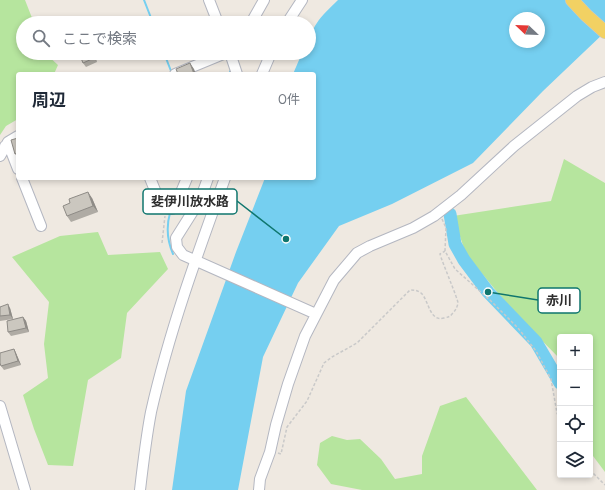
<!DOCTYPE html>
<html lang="ja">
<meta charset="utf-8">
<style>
:root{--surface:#fff;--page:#f2f2f3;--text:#1f2937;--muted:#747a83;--line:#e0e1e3}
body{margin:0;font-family:"DM Sans","Noto Sans JP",sans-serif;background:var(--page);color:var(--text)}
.controls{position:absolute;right:12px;bottom:12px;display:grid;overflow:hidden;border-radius:4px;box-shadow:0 2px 6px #0003}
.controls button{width:36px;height:36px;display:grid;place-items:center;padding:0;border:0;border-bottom:1px solid var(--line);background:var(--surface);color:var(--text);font:20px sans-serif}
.compass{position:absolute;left:509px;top:12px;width:36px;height:36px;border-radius:50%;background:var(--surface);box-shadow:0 2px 6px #0003;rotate:293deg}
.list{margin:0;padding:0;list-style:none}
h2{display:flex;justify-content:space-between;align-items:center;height:52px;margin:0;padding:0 16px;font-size:17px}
h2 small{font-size:13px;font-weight:400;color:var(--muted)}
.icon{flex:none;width:22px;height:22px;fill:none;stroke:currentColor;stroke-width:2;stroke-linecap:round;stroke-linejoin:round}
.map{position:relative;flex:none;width:605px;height:490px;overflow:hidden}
.search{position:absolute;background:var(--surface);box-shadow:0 2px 6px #0003;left:16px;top:16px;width:300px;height:44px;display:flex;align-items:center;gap:10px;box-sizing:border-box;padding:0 14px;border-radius:22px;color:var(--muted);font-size:15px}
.panel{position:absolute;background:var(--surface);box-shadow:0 2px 6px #0003;left:16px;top:72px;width:300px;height:108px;border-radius:4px}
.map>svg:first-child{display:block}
.green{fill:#b6e59e}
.water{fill:#75cff0;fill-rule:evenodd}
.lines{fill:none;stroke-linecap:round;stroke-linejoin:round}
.stream{stroke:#75cff0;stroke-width:2}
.river{stroke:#75cff0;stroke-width:13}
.minor-casing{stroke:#b4b7c1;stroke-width:12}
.major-casing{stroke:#c9c9c9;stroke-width:14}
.path{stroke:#c9c9c9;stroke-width:1.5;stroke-dasharray:3 2;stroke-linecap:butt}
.minor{stroke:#fff;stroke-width:10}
.major{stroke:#f2d163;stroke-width:13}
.wall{fill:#afaba4}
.shaded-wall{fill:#8e8b86}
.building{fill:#cbc7bf;stroke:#8e8b86}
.leader{fill:none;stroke:#0f766e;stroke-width:1.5}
.callout-dot{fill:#0f766e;stroke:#fff;stroke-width:1.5}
.callout{fill:#fff;stroke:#0f766e;stroke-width:1.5}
.callout-label{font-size:13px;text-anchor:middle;font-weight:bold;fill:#2e2e2e}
</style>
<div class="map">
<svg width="605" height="490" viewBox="0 0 605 490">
<rect width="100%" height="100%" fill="#efe9e1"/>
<path class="green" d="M0,0H25L34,23H23V53H45L58,65L54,74H18V119L6,126L0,135Z
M564,159L605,183V472L590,452V337H560V359L511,309L466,254L453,216L551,201Z
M98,232L108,255L160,252L168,269L127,313L121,358L88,380L73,466L48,465L34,429L23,395L48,378L44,344L49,302L12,257L60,236Z
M466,397L537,490H362L331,484L317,465L320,443L332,436L347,440L360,439L381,459L395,479L422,474V456L440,406Z"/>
<path class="water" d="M338,0H605V32L543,91L473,163L392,204L339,226L298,283L263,357L238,490H172L186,391L236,252L265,178H314V74H293L302,53H309C309,26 320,18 338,0ZM515,18H539V42H515Z"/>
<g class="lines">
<path class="stream" d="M144,0L153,23
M134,23L150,17
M164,53L171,71
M236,61L240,53
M229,74L232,68
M170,213C166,227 167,240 173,254"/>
<path class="river" d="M450,214L455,244L464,260L488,292L536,342L560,383"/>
<g class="minor-casing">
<path id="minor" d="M209,0L218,23
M251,23L264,0
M287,23L302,0
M230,53L237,74
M175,74L226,53
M262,74L271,53
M5,146L11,151L18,169
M0,156L8,142L18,136
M22,178L41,226
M150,178L161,205L166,208L172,209L176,204L187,178
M208,178L200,200L176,238L177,247L183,255L316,314
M0,406L25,490
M140,490C143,464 146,438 151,412C169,332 197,255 225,178
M259,490L260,479L270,452L276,425L288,384L305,336L334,280L357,253L370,246L413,228L434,216L461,195L514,146L577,96L592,87L605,82"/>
</g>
<g class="major-casing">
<path id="major" d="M572,0L586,15L605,32"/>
</g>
<path class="path" d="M442,219L446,228L445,251L455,269L491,301L518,328L536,351L551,379L557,413L560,420
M162,243L165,216
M278,453L281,454L287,427L307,401L324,363L332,357L357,343L410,290C414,290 417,290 421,293C429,300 429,322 444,318C448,317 450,317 452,314C455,311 457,308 458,303C458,299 442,262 440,254L445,251
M590,470L605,485"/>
<use href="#minor" class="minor"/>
<use href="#major" class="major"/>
</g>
<path class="wall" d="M93,53L97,62L86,67L83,63Z
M18,138V157L15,154Z
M92,198L98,212L71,222L67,216Z
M0,307L10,308L13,319L0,321Z
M23,317L26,321L29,332L11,336L8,332Z
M14,349L16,353L21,365L4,370L1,366Z"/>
<path class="shaded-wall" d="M92,53H93L97,62L94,58Z
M190,63L194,69L196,74H194Z
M88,192L92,198L98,212L93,206Z
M8,304L10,308L13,319L10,315Z
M23,317L26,321L29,332L26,328Z
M14,349L16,353L21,365L18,361Z"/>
<path class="building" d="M79,53H92L94,58L83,63Z
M190,63L194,74H178L176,69Z
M18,138V152L15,154L11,140Z
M88,192L93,206L67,216L63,206L70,203L69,199Z
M8,304L10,315L0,316V307Z
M23,317L26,328L8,332L7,321Z
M14,349L18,361L1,366L0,363V353Z"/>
<path class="leader" d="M286 239L237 201M488 292L538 300"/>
<g class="callout-dot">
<circle cx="286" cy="239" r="4"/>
<circle cx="488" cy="292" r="4"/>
</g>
<g class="callout">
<rect x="143" y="189" width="94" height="25" rx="4"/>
<rect x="538" y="288" width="42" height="25" rx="4"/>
</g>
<g class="callout-label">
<text x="190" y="206">斐伊川放水路</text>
<text x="559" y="305">赤川</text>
</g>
</svg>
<div class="controls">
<button>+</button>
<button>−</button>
<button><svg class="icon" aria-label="locate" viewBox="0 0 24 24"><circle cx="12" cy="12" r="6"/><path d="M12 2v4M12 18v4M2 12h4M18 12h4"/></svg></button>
<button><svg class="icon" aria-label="layers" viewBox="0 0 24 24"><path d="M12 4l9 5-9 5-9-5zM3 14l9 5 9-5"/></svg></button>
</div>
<svg class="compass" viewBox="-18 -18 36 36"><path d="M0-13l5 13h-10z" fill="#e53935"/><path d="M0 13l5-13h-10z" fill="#747a83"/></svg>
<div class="search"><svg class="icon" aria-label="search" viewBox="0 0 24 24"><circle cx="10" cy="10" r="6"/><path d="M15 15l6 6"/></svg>ここで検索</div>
<section class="panel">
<h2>周辺<small>0件</small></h2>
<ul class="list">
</ul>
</section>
</div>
